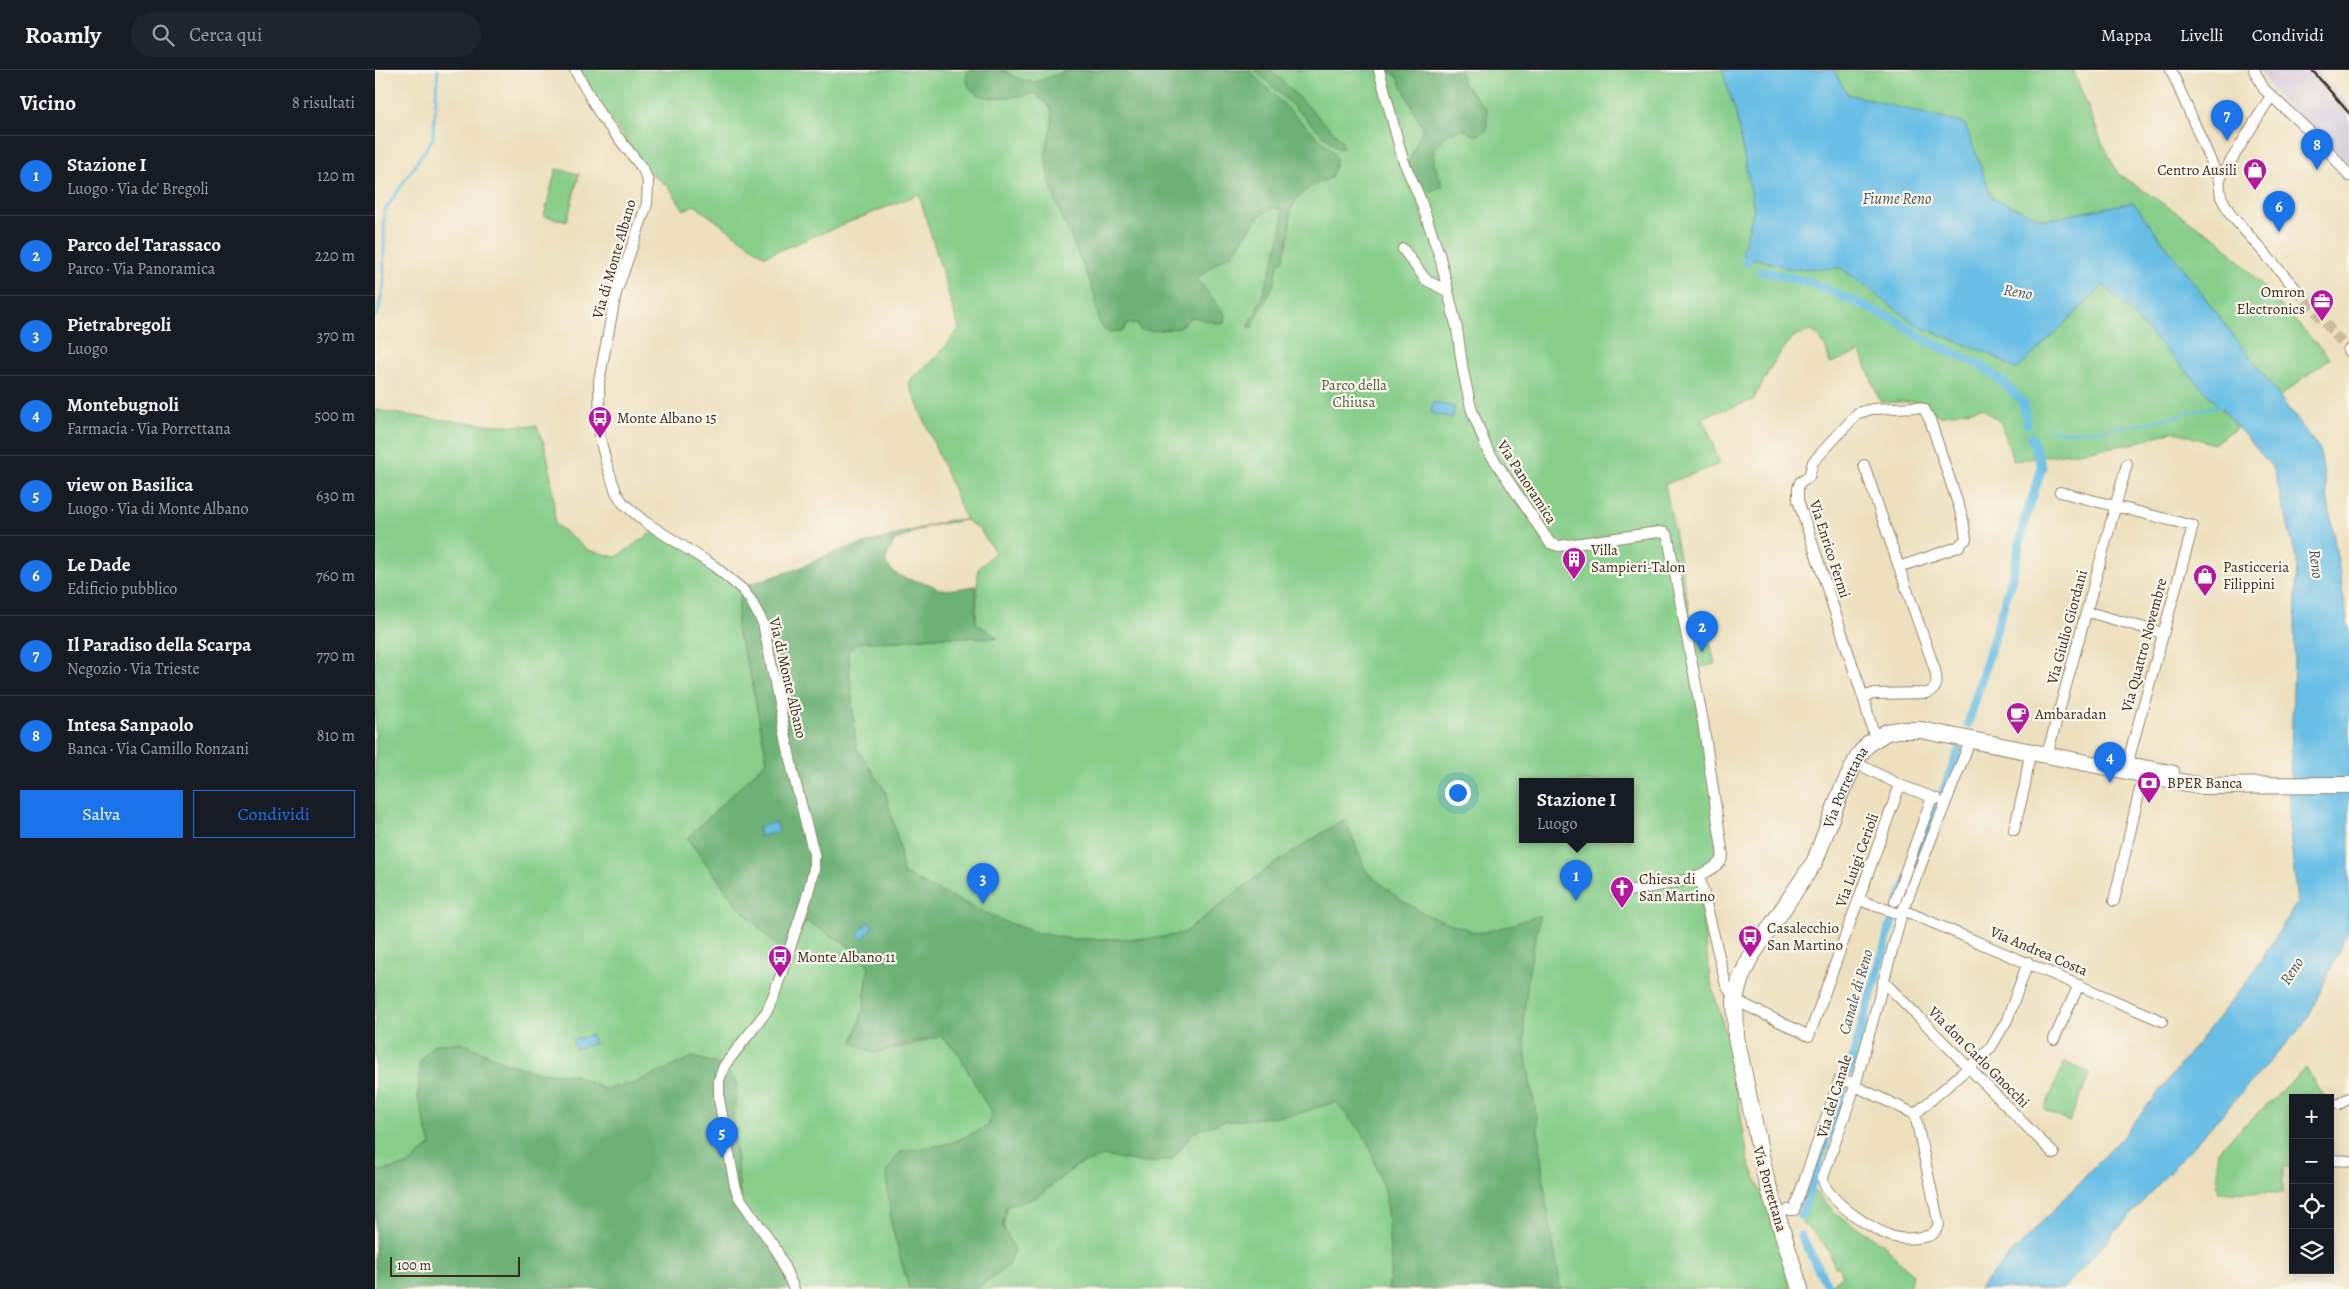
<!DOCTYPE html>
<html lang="it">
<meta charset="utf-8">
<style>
:root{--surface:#171b24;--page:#20242c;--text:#f1f3f6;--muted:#9ea1a6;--line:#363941;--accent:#1a73e8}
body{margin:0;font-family:Alegreya,serif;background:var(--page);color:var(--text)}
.controls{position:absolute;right:15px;bottom:15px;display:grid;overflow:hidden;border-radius:0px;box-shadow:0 2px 12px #0003}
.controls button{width:45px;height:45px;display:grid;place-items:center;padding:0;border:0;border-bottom:1px solid var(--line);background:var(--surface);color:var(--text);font:25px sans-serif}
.scale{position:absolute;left:15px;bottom:12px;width:130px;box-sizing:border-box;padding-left:5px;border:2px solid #3b2a1e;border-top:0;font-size:14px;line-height:18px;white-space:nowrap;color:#3b2a1e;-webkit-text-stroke:4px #fbf7ec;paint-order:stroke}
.you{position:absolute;left:1082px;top:722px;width:18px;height:18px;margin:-12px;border:4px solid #fff;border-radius:50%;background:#1a73e8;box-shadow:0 0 0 8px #1a73e833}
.badge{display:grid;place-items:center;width:32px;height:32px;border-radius:50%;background:var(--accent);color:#fff;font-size:16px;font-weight:700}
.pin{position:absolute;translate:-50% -41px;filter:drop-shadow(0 1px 2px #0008)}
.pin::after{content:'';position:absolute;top:26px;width:18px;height:15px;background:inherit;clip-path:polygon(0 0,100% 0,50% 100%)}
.popup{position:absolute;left:1144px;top:708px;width:115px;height:65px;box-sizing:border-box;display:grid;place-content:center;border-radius:0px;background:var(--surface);filter:drop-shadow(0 1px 4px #0005);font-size:16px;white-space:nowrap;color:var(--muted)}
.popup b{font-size:19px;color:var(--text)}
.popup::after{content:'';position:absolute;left:50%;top:100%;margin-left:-10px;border:10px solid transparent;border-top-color:var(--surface)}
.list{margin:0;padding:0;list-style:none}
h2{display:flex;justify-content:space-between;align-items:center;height:65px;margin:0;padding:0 20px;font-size:21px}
h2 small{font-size:16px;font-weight:400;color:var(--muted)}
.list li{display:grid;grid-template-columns:32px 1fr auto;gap:15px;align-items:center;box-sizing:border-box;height:80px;padding:0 20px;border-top:1px solid var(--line)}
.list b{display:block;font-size:19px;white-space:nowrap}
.list p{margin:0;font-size:16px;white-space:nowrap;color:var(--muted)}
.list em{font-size:16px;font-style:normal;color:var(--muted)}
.actions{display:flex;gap:10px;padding:15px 20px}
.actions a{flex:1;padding:11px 0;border:1px solid var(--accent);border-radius:0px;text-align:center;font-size:18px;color:var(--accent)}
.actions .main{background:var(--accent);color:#fff}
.icon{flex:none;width:28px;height:28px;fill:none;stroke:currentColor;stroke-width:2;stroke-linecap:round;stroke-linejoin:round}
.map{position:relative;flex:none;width:1974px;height:1219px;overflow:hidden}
header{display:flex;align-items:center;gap:30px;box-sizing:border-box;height:70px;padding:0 25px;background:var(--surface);border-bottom:1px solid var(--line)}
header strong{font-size:24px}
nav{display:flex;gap:28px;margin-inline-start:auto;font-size:18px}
.search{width:350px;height:45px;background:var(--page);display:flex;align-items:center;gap:12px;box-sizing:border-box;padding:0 18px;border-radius:28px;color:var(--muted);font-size:19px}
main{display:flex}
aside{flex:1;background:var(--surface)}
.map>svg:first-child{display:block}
.industrial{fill:#c9bfd7}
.green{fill:#86ce8a;stroke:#607c54;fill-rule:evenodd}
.forest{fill:#6cb176;stroke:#546e4a}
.water{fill:#68bee5;stroke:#527482}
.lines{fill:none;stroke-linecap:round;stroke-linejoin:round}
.stream{stroke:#68bee5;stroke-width:2.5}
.canal{stroke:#68bee5;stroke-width:9}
.minor-tunnel{stroke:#c9bc9e;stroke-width:10;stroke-dasharray:10 5;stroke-linecap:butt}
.minor-casing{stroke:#94856e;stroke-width:12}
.primary-casing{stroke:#94856e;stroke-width:18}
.minor{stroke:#fff;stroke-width:10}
.primary{stroke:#fff;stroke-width:16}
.rail{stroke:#3b2a1e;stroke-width:2.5}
.labels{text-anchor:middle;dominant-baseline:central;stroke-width:4.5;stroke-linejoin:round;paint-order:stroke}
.poi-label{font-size:15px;fill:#3b2a1e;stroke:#fbf7ec;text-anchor:start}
.street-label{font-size:15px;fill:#3b2a1e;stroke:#fbf7ec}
.park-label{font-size:15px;fill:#525b3e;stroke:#fbf7ec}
.water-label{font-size:16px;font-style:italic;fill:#48565a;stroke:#fbf7ec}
</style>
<header>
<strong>Roamly</strong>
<div class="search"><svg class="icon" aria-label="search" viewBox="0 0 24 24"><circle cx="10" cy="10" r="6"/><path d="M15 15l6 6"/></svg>Cerca qui</div>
<nav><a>Mappa</a><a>Livelli</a><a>Condividi</a></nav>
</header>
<main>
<aside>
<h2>Vicino<small>8 risultati</small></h2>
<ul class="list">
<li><span class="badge">1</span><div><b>Stazione I</b><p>Luogo · Via de' Bregoli</p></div><em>120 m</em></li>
<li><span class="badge">2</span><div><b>Parco del Tarassaco</b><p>Parco · Via Panoramica</p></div><em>220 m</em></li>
<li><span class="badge">3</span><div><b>Pietrabregoli</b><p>Luogo</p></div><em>370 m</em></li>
<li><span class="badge">4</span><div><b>Montebugnoli</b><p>Farmacia · Via Porrettana</p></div><em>500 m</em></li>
<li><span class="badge">5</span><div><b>view on Basilica</b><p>Luogo · Via di Monte Albano</p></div><em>630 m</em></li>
<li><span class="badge">6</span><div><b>Le Dade</b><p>Edificio pubblico</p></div><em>760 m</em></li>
<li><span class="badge">7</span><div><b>Il Paradiso della Scarpa</b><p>Negozio · Via Trieste</p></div><em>770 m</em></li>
<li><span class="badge">8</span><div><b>Intesa Sanpaolo</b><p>Banca · Via Camillo Ronzani</p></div><em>810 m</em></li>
</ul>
<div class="actions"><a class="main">Salva</a><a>Condividi</a></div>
</aside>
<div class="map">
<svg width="1974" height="1219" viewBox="0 0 1974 1219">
<rect width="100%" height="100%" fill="#fbf7ec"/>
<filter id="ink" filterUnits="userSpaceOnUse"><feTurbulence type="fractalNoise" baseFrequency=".02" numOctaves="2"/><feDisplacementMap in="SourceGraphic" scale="10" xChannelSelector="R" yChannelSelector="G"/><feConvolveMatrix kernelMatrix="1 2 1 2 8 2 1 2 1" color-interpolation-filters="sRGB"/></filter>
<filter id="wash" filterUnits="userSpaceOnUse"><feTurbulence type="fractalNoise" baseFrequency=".0096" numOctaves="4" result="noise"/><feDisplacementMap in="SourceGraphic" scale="20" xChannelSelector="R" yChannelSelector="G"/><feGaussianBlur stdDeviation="1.12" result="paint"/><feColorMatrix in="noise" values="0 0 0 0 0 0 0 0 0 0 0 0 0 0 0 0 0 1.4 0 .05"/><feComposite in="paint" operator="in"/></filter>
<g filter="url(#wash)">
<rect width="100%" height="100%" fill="#ede0be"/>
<path class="industrial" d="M1883,0H1942L1974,36V102L1900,25Z"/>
<path class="green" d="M202,0H1698L1727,72L1743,104L1845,171L1955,288L1876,348L1838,374L1798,361L1757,374L1638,391L1626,353L1607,338L1564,346L1547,332H1505L1486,282L1455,293C1452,281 1448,266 1436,261L1419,266L1400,290L1378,330L1328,347L1345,394L1290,414L1313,533L1318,570L1334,567L1340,594L1322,598L1346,787L1326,798L1322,804L1335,909L1355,978L1373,1089L1401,1159L1415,1219H600L633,1196L639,1180L628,1156L631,1137L660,1128L703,1095L729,1086L771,1093L797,1090L817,1063L764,906L967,750L893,798L809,863L776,869H695L660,862L628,851L528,804L524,774L510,721L481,678L473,581L484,572L526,571L557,567L622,568L601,553L603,499L620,482L605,460L591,450L533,312L566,282L584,259L544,124L390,186L319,135L309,140L294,117L271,100ZM1147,712H1255V770H1147Z
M181,99L204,104L192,151L169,146Z
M0,340C54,349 107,356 162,356C176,385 178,422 180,454L213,480L241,487L281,460L366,517L361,558L375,603L392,691L312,768L363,836L411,886L431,851L470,873L494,896L488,940L478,973L499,983L533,976L565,966L582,981L615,1041L614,1056L576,1073L525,1082L516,1153L534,1219H418L366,1135L358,1051L362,1013L318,987L258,1014L228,1019L199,1005L162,1002L132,993L87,973L45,992L43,1028L56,1075L35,1094L7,1101L0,1099Z
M1690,992L1715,1003L1694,1052L1669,1040Z
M1931,998L1949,1028H1918V1097H1908V1123L1843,1122L1842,1081Z
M1439,1120L1461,1144L1509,1174L1537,1204L1534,1219H1457L1455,1215L1467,1206L1465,1197H1459C1458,1181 1440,1161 1427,1154Z"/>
<path class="forest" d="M595,0H627L642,8L658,13L693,0H873L955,79L962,89L956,108L936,116L922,128L916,140L915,162L908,191L904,192L899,214L878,255L876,258L873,257C883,241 915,154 906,139L898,138L884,146L857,185L845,190L822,209L850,244L849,253L846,254L817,247L803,258L779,261L765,260L762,253L752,254L748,261L732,262C721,255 723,238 720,227C706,182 676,137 671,89C669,73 681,56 676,40C674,34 665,29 660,24C639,25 594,39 591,6Z
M880,0H896L966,69L968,78L963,79Z
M1008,0H1086L1087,12L1112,40V60L1101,66L1087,59L1075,63L1059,79V93L1068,116L1044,126L1031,97L1048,59L1024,10L1021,5Z
M575,450H591L554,456L519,471L510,491C519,509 536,509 554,514C558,515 561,518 564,519C575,521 590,517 601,516V553L623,568L557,567L526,571L485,572L473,581L481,677L510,721L524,774L528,804L628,851L660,862L695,869H776L809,863L893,798L970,749L991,801L1022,827L1052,845L1103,863L1126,858L1165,845L1154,901L1149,946L1151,987L1162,1050L1172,1139L1186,1219H1013L1016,1199L1011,1127L993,1071L961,1032L918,1045L846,1052L817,1063L797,1090L771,1093L729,1086L703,1095L660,1128L631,1137L628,1156L639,1180L633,1196L600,1219H534L516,1153L511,1102L525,1082L576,1073L614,1056L615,1041L582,981L565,966L499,983L478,973L488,940L494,896L470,873L431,851L411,886L363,836L312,768L392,691L375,603L361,558L366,517L419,500L460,482Z
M87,973L132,993L162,1002L199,1005L229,1019L258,1014L318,987L346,995L362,1013L358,1051L366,1135L392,1165L418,1219H0V1099L7,1101L35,1094L56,1075L43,1028L45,992L59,974Z"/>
<path class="water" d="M1347,0H1459L1472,24L1590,54L1617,128L1670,150L1758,132L1945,380L1974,562V859L1931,952L1688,1219H1603L1745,1070L1875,908L1922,833L1914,751L1922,491L1899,399L1844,336L1729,215L1642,300L1615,284L1543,256L1466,198L1415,199L1383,189L1373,188L1367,184L1379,138L1360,40Z
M1058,332L1080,337L1077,348L1056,343Z
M401,752L404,761L385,767L383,758Z
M492,852L498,856L488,869L483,864Z
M216,965L219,974L201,979L198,970Z"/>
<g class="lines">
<path class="stream" d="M0,247L3,243L9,213V142L58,68L63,0
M1674,360C1702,366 1769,354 1798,347C1814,343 1831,336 1848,336"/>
<path class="canal" d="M1372,193L1373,188L1379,178
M1385,201L1437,213L1521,250L1550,270L1606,295L1631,315L1648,333L1652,354
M1593,654L1637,508L1649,454L1667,397L1656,367
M1567,724L1584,681
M1522,837L1561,738
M1474,1002L1517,851
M1426,1146L1468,1020
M1426,1166L1454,1219"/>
</g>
</g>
<g filter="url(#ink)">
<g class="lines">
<path class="minor-tunnel" d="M1921,219L1973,280"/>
<g class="minor-casing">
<path id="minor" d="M200,0L226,46L268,99L273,111L272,134L241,223L224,311L225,369L233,399L241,422L248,433L270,452L339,496L367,519L375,529L388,553L418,703L439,784V799L431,830L399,925L392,941L349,996L344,1010V1029L360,1116L364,1127L402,1181L419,1219
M1004,0L1028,90L1044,126L1065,187L1082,259L1088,301L1096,338L1112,379L1175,473L1184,476L1192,475L1283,462L1290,463L1293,467L1328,652L1348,786C1339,812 1266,818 1241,823
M1796,0L1844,110L1846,127L1856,145L1921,219
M1879,0L1889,19L1948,74L1974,106
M1844,110L1896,26
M1028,179L1051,210L1072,221
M1973,280L1974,282
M1489,395L1524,497
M1685,422L1818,456L1750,702
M1713,542L1787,563
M1488,627L1423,430V418L1425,412L1434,407L1438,392L1483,343L1497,339L1542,337L1549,339L1555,350L1588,449L1591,469L1583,477L1524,497L1560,600C1562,610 1564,619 1552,623L1497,624L1488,627L1500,668
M1672,685L1752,394
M1479,692L1525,715L1562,729
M1752,692L1799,701
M1639,760L1650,715L1655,681
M1324,805L1351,915L1360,930L1434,966L1525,715
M1484,830L1527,845
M1520,831L1557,727
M1739,831L1768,706
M1528,840L1787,951
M1508,911L1679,1084
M1679,969L1704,915
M1480,1016L1540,1044
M1964,1034L1974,1028
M1540,1044L1564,1155L1558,1164L1553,1166C1543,1168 1529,1170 1519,1167C1500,1162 1447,1128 1448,1107L1480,1016L1528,840L1596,669
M1540,1044L1615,979L1632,950L1653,892
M1955,1090L1974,1091
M1413,1140H1419L1464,1011L1480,1012"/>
</g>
<g class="primary-casing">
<g id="primary">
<path id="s1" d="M1425,1219L1391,1109L1361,967L1360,930L1365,910L1375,888L1440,791L1465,724L1484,685L1494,673L1512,662L1523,660H1546L1827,716L1974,715"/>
</g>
</g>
<use href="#minor" class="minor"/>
<use href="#primary" class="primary"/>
<path class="rail" d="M1937,0L1974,43"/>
</g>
</g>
<defs>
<g id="shop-pin" transform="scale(1.25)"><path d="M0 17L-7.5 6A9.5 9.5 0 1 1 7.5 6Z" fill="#b5179e" stroke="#fbf7ec"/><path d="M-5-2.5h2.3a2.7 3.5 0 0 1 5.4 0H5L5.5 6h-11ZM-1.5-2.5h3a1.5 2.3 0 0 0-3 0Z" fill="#fff"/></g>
<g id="office-pin" transform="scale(1.25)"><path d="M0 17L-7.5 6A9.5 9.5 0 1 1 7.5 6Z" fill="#b5179e" stroke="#fbf7ec"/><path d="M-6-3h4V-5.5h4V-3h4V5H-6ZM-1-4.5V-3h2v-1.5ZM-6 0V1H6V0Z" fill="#fff"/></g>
<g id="bus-pin" transform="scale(1.25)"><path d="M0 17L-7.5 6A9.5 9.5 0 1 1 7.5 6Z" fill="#b5179e" stroke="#fbf7ec"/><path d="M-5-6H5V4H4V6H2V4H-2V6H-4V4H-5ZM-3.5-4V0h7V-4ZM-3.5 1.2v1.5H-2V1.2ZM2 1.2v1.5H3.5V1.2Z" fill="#fff"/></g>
<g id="building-pin" transform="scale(1.25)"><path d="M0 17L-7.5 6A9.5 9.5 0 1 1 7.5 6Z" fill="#b5179e" stroke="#fbf7ec"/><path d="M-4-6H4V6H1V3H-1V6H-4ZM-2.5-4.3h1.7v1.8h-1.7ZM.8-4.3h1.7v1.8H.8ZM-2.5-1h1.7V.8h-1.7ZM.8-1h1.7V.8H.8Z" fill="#fff"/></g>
<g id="cafe-pin" transform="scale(1.25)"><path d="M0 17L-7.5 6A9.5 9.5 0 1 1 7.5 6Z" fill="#b5179e" stroke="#fbf7ec"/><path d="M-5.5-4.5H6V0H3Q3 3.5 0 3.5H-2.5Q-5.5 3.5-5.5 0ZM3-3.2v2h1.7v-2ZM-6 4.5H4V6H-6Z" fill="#fff"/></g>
<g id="bank-pin" transform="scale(1.25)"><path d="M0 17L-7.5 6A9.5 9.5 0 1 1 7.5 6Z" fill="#b5179e" stroke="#fbf7ec"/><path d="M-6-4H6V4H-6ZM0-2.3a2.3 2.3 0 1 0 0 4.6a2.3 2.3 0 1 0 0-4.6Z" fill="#fff"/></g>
<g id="church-pin" transform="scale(1.25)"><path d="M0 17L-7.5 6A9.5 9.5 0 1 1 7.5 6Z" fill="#b5179e" stroke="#fbf7ec"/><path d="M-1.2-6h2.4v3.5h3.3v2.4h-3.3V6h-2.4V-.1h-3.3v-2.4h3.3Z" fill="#fff"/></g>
</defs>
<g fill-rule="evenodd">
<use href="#shop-pin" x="1880" y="100"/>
<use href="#office-pin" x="1947" y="231"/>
<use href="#bus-pin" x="225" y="348"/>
<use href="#building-pin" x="1199" y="489"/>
<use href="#shop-pin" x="1830" y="506"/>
<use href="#cafe-pin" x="1643" y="644"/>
<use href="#bank-pin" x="1774" y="713"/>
<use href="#church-pin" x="1247" y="818"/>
<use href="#bus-pin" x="1375" y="867"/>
<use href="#bus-pin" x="405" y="887"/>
</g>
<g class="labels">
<g class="poi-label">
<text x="1862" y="100" text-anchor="end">Centro Ausili</text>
<text x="1930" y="222" text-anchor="end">Omron<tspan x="1930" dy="17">Electronics</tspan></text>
<text x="242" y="348">Monte Albano 15</text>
<text x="1216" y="480">Villa<tspan x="1216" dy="17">Sampieri-Talon</tspan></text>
<text x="1848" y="497">Pasticceria<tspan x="1848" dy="17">Filippini</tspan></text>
<text x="1660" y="644">Ambaradan</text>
<text x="1792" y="713">BPER Banca</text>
<text x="1264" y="809">Chiesa di<tspan x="1264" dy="17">San Martino</tspan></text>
<text x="1392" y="858">Casalecchio<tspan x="1392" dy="17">San Martino</tspan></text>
<text x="422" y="887">Monte Albano 11</text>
</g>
<g class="street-label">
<text transform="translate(239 189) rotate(-74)">Via di Monte Albano</text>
<text transform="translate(1152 412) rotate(57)">Via Panoramica</text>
<text transform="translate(1455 479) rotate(72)">Via Enrico Fermi</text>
<text transform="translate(1692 557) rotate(-75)">Via Giulio Giordani</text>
<text transform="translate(1769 575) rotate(-75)">Via Quattro Novembre</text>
<text transform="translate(413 608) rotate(77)">Via di Monte Albano</text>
<text stroke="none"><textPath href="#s1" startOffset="539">Via Porrettana</textPath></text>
<text transform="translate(1482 790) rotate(-70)">Via Luigi Cerioli</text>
<text transform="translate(1664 881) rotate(23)">Via Andrea Costa</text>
<text transform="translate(1604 987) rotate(45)">Via don Carlo Gnocchi</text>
<text transform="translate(1459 1026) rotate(-73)">Via del Canale</text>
<text transform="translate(1395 1119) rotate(74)">Via Porrettana</text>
</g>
<g class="park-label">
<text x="979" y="315">Parco della<tspan x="979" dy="17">Chiusa</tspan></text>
</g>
<g class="water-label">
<text x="1522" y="129">Fiume Reno</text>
<text transform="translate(1643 222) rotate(10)">Reno</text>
<text transform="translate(1941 494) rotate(83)">Reno</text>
<text transform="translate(1917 901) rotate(-57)">Reno</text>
<text transform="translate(1481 922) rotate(-74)">Canale di Reno</text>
</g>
</g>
</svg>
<div class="controls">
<button>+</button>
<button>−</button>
<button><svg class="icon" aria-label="locate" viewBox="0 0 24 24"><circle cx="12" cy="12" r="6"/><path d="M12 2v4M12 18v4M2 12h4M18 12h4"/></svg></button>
<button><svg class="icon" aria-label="layers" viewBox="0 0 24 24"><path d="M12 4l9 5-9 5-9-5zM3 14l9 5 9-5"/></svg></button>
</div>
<div class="scale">100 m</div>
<div class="you"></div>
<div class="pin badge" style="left:1201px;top:831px">1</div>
<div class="popup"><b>Stazione I</b>Luogo</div>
<div class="pin badge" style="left:1327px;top:582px">2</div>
<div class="pin badge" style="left:608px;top:834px">3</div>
<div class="pin badge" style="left:1735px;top:713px">4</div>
<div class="pin badge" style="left:347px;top:1088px">5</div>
<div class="pin badge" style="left:1904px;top:162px">6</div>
<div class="pin badge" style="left:1852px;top:71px">7</div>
<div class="pin badge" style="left:1942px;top:100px">8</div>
</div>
</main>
